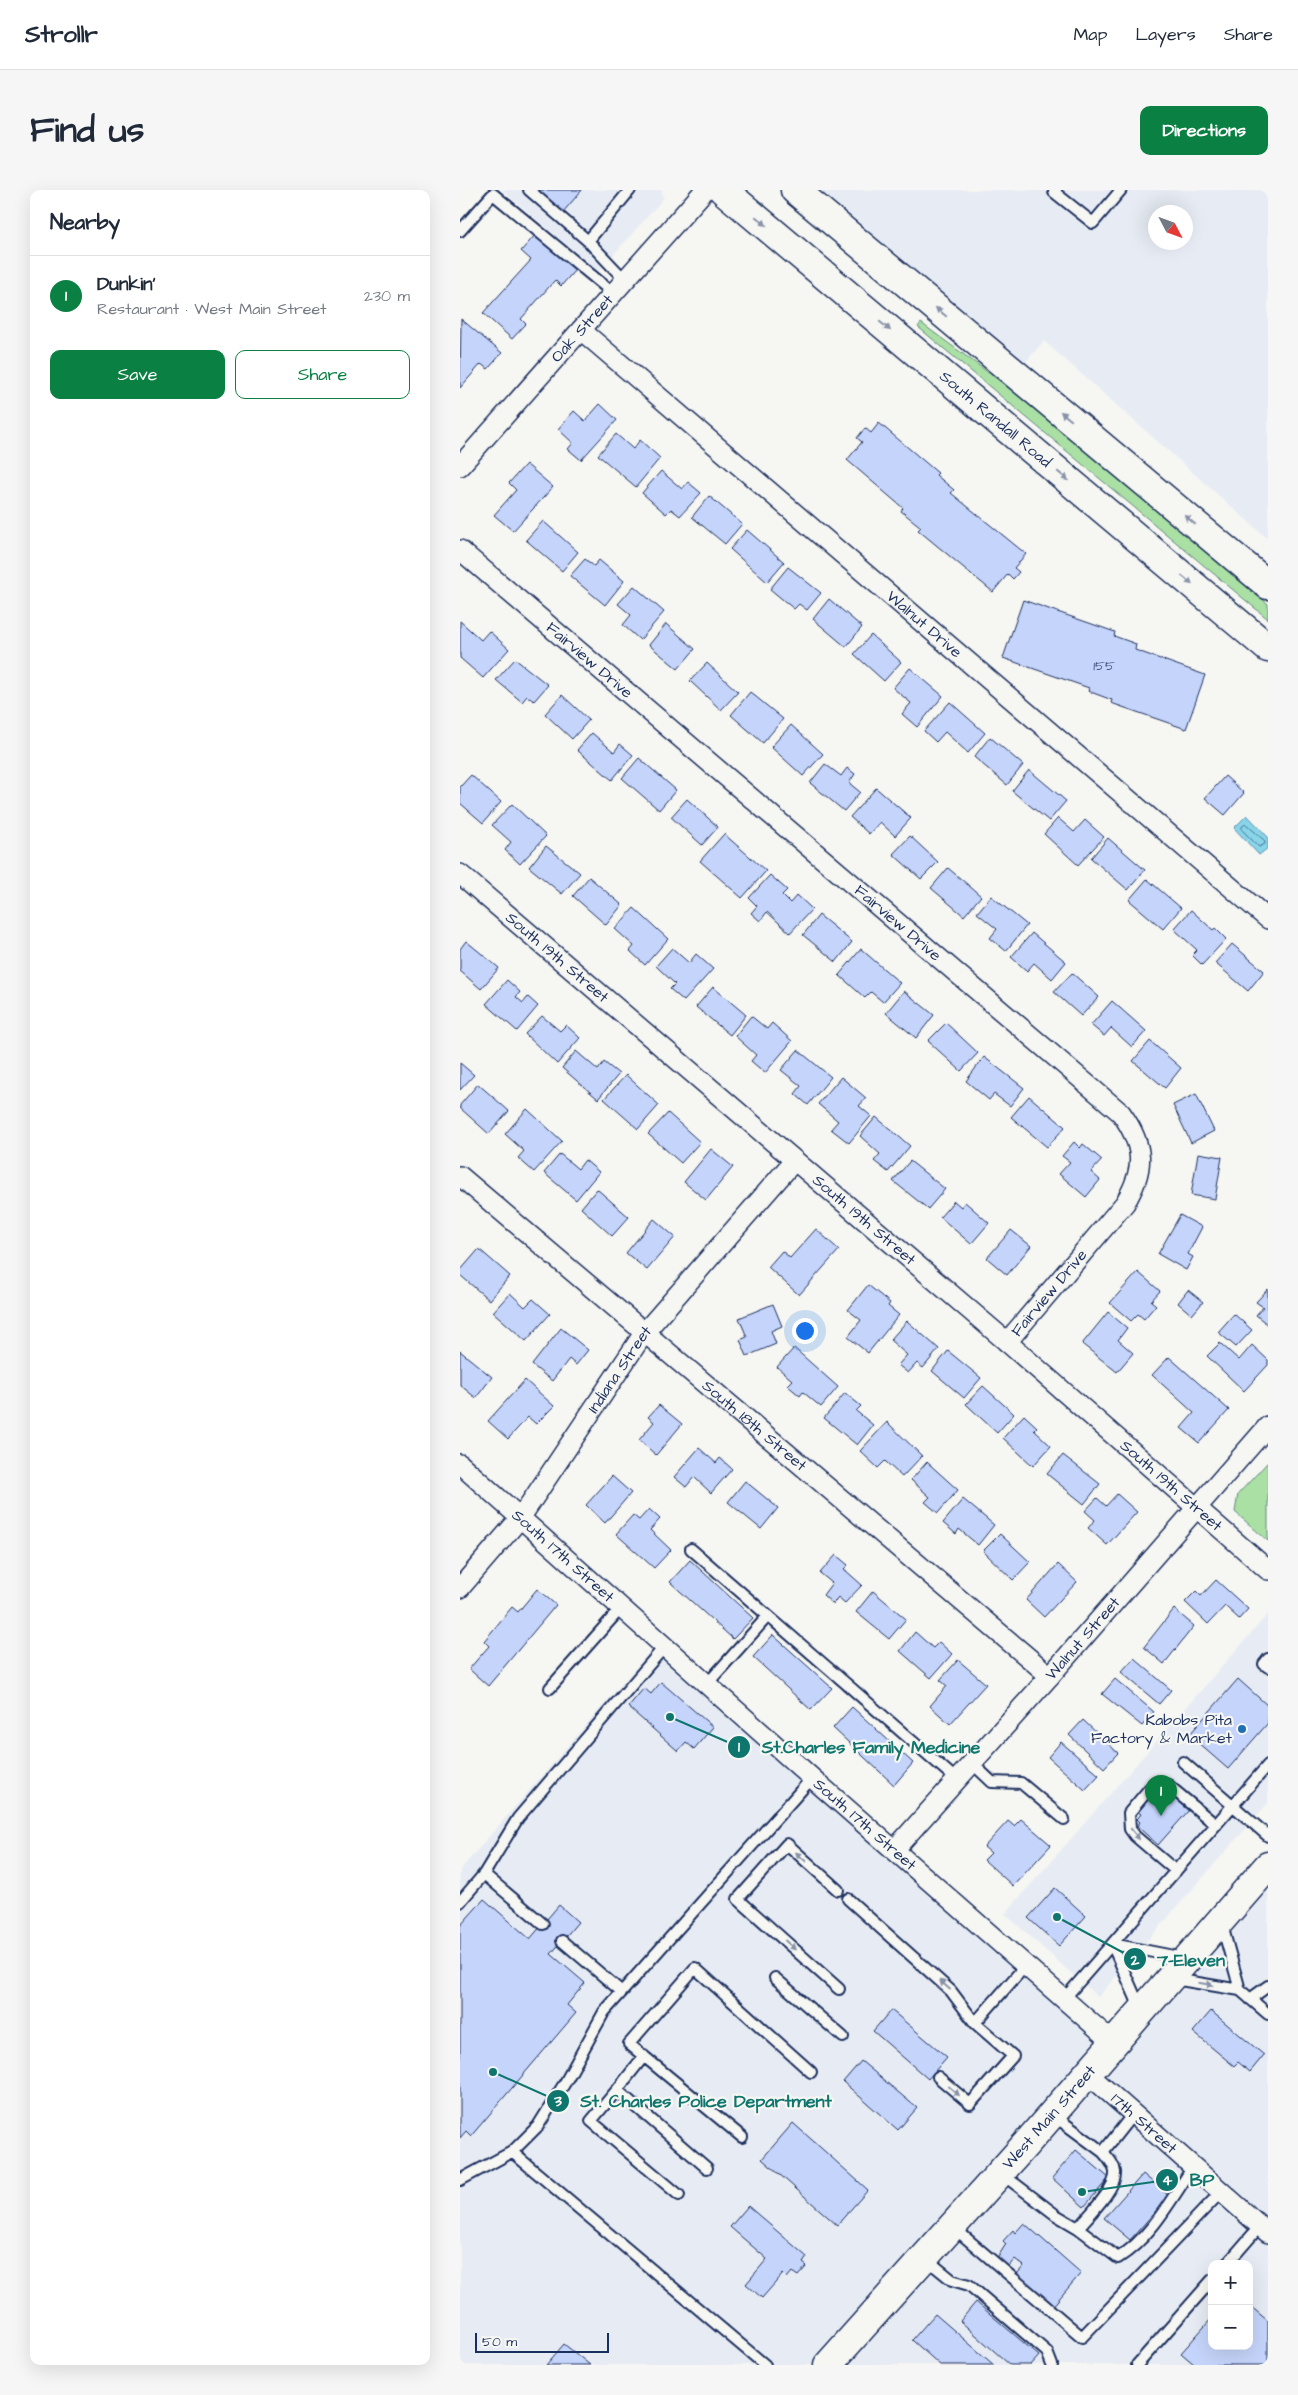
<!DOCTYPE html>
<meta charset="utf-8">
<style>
:root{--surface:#fff;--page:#f6f6f7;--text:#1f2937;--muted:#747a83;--line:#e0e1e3;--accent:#0b8043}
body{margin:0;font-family:"Architects Daughter",sans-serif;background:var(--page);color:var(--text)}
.controls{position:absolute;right:15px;bottom:15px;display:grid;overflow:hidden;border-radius:10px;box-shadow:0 5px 20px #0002}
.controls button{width:45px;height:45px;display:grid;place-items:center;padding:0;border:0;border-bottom:1px solid var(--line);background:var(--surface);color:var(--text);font:25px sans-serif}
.compass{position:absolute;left:688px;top:15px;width:45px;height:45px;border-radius:50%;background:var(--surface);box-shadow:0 5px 20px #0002;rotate:131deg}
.scale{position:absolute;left:15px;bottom:12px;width:134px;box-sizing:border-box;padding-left:5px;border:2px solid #1b2f5e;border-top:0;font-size:14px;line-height:18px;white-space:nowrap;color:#1b2f5e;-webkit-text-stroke:4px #f6f6f2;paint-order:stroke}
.you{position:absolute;left:344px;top:1140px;width:18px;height:18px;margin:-12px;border:4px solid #fff;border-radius:50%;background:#1a73e8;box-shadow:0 0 0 8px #1a73e833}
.badge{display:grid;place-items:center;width:32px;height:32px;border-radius:50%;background:var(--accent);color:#fff;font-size:16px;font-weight:700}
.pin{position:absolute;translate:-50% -41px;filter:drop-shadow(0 1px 2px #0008)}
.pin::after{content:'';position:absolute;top:26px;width:18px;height:15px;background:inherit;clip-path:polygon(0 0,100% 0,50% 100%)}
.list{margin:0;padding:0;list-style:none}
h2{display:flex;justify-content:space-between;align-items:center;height:65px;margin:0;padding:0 20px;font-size:21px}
h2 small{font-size:16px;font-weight:400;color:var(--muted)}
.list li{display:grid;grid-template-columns:32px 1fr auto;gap:15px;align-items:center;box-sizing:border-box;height:80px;padding:0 20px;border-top:1px solid var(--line)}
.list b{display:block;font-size:19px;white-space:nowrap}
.list p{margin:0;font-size:16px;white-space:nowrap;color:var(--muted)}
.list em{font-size:16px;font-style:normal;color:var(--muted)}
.actions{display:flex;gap:10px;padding:15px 20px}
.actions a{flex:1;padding:11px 0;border:1px solid var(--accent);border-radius:10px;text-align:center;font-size:18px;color:var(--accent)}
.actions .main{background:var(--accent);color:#fff}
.map{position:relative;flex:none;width:808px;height:2175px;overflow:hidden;border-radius:10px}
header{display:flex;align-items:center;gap:30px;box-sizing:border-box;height:70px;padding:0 25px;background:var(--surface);border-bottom:1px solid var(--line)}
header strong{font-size:24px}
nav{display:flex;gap:28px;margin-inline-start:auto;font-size:18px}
.intro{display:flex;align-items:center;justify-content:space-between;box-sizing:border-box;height:120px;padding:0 30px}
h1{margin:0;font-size:35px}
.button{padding:12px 22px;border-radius:10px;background:var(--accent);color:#fff;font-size:18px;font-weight:700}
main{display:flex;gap:30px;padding:0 30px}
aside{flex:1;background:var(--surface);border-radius:10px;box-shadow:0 5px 20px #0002}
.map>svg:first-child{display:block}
.built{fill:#e7ecf4;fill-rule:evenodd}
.green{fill:#aae0a4;stroke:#628881}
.water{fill:#88d4e8;stroke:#5c92b1}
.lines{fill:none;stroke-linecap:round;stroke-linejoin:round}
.shore{stroke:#477195;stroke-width:1}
.building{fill:#c5d4fa;stroke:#1b2f5e}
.service-casing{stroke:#1b2f5e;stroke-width:14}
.minor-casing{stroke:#1b2f5e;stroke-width:22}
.primary-casing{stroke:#1b2f5e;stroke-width:31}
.service{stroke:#f6f6f2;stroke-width:10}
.minor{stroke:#f6f6f2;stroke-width:19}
.primary{stroke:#f6f6f2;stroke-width:28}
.oneway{fill:#8892a8}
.poi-dot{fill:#1f6fb2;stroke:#f6f6f2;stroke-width:2}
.labels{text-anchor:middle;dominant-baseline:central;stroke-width:4.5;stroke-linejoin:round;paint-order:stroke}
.number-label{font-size:14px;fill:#465885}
.street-label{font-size:16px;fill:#1b2f5e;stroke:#f6f6f2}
.poi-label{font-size:16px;fill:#1b2f5e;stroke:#f6f6f2;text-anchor:end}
.leader{fill:none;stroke:#0f766e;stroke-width:2}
.callout-dot{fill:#0f766e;stroke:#f6f6f2;stroke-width:2}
.mark-label{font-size:15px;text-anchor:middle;font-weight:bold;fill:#fff}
.callout-label{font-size:18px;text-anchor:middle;font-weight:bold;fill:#0f766e;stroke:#f6f6f2;stroke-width:4.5;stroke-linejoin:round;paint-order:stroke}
</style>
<header>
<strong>Strollr</strong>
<nav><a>Map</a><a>Layers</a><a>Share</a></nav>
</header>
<div class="intro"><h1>Find us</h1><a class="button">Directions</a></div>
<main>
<aside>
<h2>Nearby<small></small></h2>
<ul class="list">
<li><span class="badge">1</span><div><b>Dunkin'</b><p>Restaurant · West Main Street</p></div><em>230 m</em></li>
</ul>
<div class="actions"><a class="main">Save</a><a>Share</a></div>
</aside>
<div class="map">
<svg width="808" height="2175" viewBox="0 0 808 2175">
<rect width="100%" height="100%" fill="#f6f6f2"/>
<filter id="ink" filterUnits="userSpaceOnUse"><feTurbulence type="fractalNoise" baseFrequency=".02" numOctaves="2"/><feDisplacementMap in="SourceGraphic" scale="10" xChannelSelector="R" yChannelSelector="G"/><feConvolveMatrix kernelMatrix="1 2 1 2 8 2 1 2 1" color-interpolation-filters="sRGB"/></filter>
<g filter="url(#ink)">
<path class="built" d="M42,0H202L203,9L138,82Z
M354,0H808V349L584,151L563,175ZM696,22H726V52H696Z
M808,1424V1613L638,1807L545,1724Z
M195,1456L644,1853L361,2175H0V1680Z
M808,1690V2032L639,1884Z
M628,1891L808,2050V2175H375ZM752,2074H789V2156H752Z"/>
<path class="green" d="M461,133L563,208L808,414V429L458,137Z
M808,1272V1351L775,1322L778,1304Z"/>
<path class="water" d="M787,625L808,647V658L799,665L774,638Z"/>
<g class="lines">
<path class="shore" d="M786,634L805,651V654L799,657L782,640V637Z"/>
</g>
<path class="building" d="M77,0H122L103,22Z
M76,44L115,80L101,96L95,90L61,129L66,134L52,149L23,123L71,70L61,61Z
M1,129L42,163L28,179L21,174L0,198Z
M140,214L157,230L121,270L108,259L113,253L98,239L114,221L125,231Z
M419,233L478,283L476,285L494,300L491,303L566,364L554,378L559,382L553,389L548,384L533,402L458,340L461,337L441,321L443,318L387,270L402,252L397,248L405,238L411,243Z
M156,244L173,259L180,250L200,268L176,297L138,265Z
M66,274L93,297L53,341L34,325L56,300L49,293Z
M201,281L222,299L228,292L241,303L220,326L211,319L206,324L182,303Z
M249,306L282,334L265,354L232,327Z
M83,331L118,362L102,381L66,350Z
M287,340L324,372L307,392L270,359Z
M125,369L134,376L139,370L164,391L145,415L110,386Z
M328,377L361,403L347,420L339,414L334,419L310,399Z
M174,396L204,422L180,450L163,435L171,425L158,414Z
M369,409L402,437L386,457L353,429Z
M563,410L655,442L654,446L676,454L675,460L745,485L726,539L651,513L652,510L628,501L629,498L543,468Z
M0,431L21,450L29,441L49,459L23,488L0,468Z
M206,434L235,459L218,479L189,455Z
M411,445L441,472L424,491L394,464Z
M55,469L88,495L74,511L67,506L62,512L36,490Z
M247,473L278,502L261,520L230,491Z
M450,478L483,506L457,537L442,524L451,513L433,498Z
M290,502L323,529L303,553L271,525Z
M102,505L129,530L112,549L85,524Z
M490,512L525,543L508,563L485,542L476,552L464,541Z
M331,535L363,564L343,586L311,557Z
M132,543L154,562L160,554L173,565L152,590L117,560Z
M530,547L563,575L547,595L514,567Z
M179,568L216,600L199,620L162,588Z
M365,574L381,586L387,578L395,584L389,593L400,602L384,621L350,593Z
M569,580L606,611L589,631L552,601Z
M11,585L41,612L23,633L0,613V597Z
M765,586L784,603L765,625L745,608Z
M416,598L451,628L435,646L420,632L409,644L390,627Z
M227,609L258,637L242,655L211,627Z
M52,614L86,646L60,674L45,660L51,652L32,635Z
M598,628L614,642L625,630L644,647L618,675L584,644Z
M264,644L306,681L282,708L240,671Z
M450,646L478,672L461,689L433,664Z
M648,648L685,680L668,700L631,668Z
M86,656L120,683L102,704L69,677Z
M488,678L521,706L504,726L471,698Z
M310,685L327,700L322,705L330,713L337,705L352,719L330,743L307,722L300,731L291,723L297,716L289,708Z
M129,687L162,715L146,735L113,706Z
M687,689L721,718L703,739L669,710Z
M531,706L567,735L546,761L530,748L537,739L517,723Z
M174,718L208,749L185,775L170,761L174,756L155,739Z
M731,720L753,740L755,738L766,749L742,775L732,765L737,760L714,739Z
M359,725L392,752L376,772L343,745Z
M572,743L606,772L592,789L574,773L567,781L551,767Z
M6,751L39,778L21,799L0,781V759Z
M772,754L804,781L788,801L755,773Z
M212,758L229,773L236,764L253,779L224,811L210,799L215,794L196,776Z
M401,759L440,793L423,812L411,802L405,808L379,785Z
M612,783L639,807L621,826L594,802Z
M47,790L60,802L56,807L63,813L68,807L78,816L57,841L26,814Z
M253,797L286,825L270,845L236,817Z
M444,801L474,825L456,848L426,823Z
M652,811L686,841L672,857L651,838L644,846L631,835Z
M82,826L100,841L106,835L120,848L97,874L65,844Z
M291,826L307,839L312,833L332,851L305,883L291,871L296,865L275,846Z
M486,833L518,863L501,881L468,851Z
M690,851L721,878L705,898L673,871Z
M338,860L371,887L348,915L335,904L341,896L321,880Z
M116,861L138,880L144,872L159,884L138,909L102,878Z
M524,867L564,898L550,916L534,904L529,910L506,891Z
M0,873L14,885L0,900Z
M166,885L199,915L178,939L144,909Z
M381,887L406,908L399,916L411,926L389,953L371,939L378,931L358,914Z
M18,894L49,921L29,944L0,918V915Z
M736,904L754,941L731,953L713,915Z
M569,906L605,937L587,957L551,927Z
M67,919L102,951L74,982L58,968L64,961L45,944Z
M208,923L240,952L221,973L188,944Z
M416,927L450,956L428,982L414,971L420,964L400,946Z
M614,952L620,958L623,954L642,970L631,982L640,990L626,1007L599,984L610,972L602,966Z
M251,959L273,977L246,1010L224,992Z
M738,963L762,967L755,1009L731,1005Z
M100,964L118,979L125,970L139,982L116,1010L84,983Z
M450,971L485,999L468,1019L433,991Z
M137,999L169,1027L152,1046L121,1018Z
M494,1011L501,1017L505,1012L529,1033L511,1054L480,1027Z
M720,1025L742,1037L728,1064L733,1067L726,1080L698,1064Z
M194,1029L215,1047L187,1080L166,1063Z
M356,1039L379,1060L339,1105L308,1077L322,1061L330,1068Z
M551,1040L571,1056L547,1085L527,1068Z
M19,1059L50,1086L29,1110L0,1085V1081Z
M678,1082L700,1101L691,1111L696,1115L684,1129L678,1124L671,1131L650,1113Z
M408,1095L430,1113L428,1116L439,1125L408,1163L388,1147L401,1130L388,1120Z
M808,1099V1135L796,1125L803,1117L796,1112Z
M728,1100L743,1112L732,1125L718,1113Z
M50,1103L65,1117L73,1109L90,1124L66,1151L33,1122Z
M313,1114L322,1136L311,1141L316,1154L287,1166L280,1150L287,1147L279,1128Z
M648,1122L667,1138L658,1150L673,1163L657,1182L622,1154Z
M774,1124L792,1140L776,1157L758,1142Z
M447,1131L479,1159L463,1178L457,1173L448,1183L438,1175L447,1165L430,1150Z
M101,1138L128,1160L116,1175L109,1169L92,1191L72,1175Z
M760,1153L779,1170L792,1155L808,1170V1175L784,1201L747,1166Z
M334,1158L378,1197L361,1217L343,1202L340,1206L327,1195L332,1190L317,1177Z
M0,1161L32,1187L16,1208L0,1195Z
M488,1161L521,1188L504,1208L472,1181Z
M709,1167L769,1220L739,1253L721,1238L734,1223L692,1185Z
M65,1190L94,1216L76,1234L68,1227L48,1249L28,1231Z
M523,1196L554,1224L537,1243L506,1214Z
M385,1203L401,1216L396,1221L413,1235L397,1255L364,1228Z
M199,1215L222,1234L196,1265L179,1250L194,1232L188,1227Z
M564,1225L577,1237L574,1240L591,1256L573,1276L543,1248Z
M427,1232L462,1266L442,1287L425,1271L418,1278L400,1261Z
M239,1258L256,1273L260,1268L272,1279L251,1303L234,1287L226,1297L214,1287Z
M603,1265L640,1294L624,1314L587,1284Z
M467,1272L498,1300L478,1323L465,1312L470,1307L451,1290Z
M152,1286L171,1303L145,1333L126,1315Z
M285,1291L318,1318L301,1339L268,1312Z
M657,1304L677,1322L647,1355L628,1338L635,1330L625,1321L637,1308L646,1316Z
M503,1309L534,1335L518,1355L499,1339L496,1344L483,1333Z
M189,1319L200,1329L190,1340L211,1360L194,1378L156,1344L173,1325L179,1330Z
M540,1344L570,1372L553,1390L523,1361Z
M376,1365L388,1375L384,1379L402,1395L385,1413L378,1407L373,1414L363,1405L372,1393L360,1383Z
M230,1370L293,1428L273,1449L210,1392Z
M598,1374L617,1392L584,1427L566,1410Z
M756,1390L788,1419L779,1429L765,1416L748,1434L725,1412L736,1401L741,1406Z
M77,1399L96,1415L28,1496L9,1479L29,1456L24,1451L52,1417L58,1422Z
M413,1401L446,1429L429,1449L396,1422Z
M714,1419L734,1436L704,1474L684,1457Z
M455,1442L473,1458L479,1452L492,1464L471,1488L440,1461Z
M313,1445L372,1498L351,1520L293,1467Z
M674,1468L711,1500L699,1514L661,1482Z
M498,1470L526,1494L490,1534L470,1516L487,1496L480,1490Z
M655,1489L694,1522L682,1536L642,1504Z
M778,1489L808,1516V1533L768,1579L729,1545Z
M201,1492L253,1537L234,1559L226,1552L218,1561L168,1517L184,1498L191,1504Z
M392,1517L453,1573L434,1595L373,1538Z
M623,1530L658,1563L644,1578L609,1545Z
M601,1552L639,1585L625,1600L588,1567Z
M709,1601L730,1619L698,1655L677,1636L680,1632L677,1629L681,1624L677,1621L693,1603L700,1610Z
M561,1629L591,1655L553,1696L524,1670L531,1663L524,1657L548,1631L554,1636Z
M595,1698L626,1726L599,1756L568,1728Z
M24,1709L70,1749L99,1715L118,1732L91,1764L125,1793L107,1815L116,1823L11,1946L6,1941L0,1948V1736Z
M431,1820L487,1867L468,1889L413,1841Z
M751,1821L804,1865L790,1882L778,1872L774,1876L733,1842Z
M401,1871L457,1918L438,1940L383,1892Z
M333,1933L408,2000L377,2035L302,1969Z
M616,1960L649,1988L624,2017L592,1988Z
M683,1984L709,2006L670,2050L644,2028Z
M288,2016L347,2067L343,2073L347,2076L338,2086L332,2082L327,2088L323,2084L302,2108L286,2094L307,2069L270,2037Z
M564,2033L621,2083L592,2117L555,2086L564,2076L555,2069L548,2077L537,2068L546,2054L543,2051L553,2040L555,2043Z
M516,2112L579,2166L571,2175H550L500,2131Z
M789,2115L808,2131V2175H735L721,2163L752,2128V2156H789Z
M475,2124L534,2175H480L452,2150Z
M104,2154L130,2175H86Z"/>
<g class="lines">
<g class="service-casing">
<path id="service" d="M69,0L128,51
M596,0L594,2L633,33L661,0
M0,41L33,4L153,103
M165,90L128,51L170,0
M231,1359L497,1590
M808,1469L804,1474L808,1477
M247,1494L308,1426
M90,1498L162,1417
M723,1572L808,1646
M512,1573L532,1592L561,1593L604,1629
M716,1681L675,1646L670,1639L669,1623L689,1599L708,1595L756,1635
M24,1684L83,1734
M378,1700L327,1654L278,1709L379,1799
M388,1709L491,1801L515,1833
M0,1712L24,1684L58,1628L205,1456
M762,1735L780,1800L808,1824
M102,1751L162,1802
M315,1788L383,1847
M714,1789L780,1800
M604,1809L808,1575
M790,1809L808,1796
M681,1820L652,1754L724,1768
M478,1887L510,1914L553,1866L515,1833L566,1775
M157,1900L184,1866
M593,1925L643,1962
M282,1947L169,1854L235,1778L351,1882
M52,1962L305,2175
M542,1984L596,2025L618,2038C628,2026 657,1998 655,1982C654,1974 648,1968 643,1962L673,1924
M0,1990L52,1962L78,1936L106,1891L144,1822L352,1588
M219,2005L131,1931L157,1900L247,1978
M493,2037L622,2147L761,2002
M618,2038L658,2068C691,2048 712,2008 733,1977
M465,2068L492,2090L509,2095L587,2162L592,2175
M767,2074L800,2036
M677,2175L752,2090"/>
</g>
<g class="minor-casing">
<g id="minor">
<path id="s1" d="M121,140L808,729"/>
<path id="s2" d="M0,276L245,0"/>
<path id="s3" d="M0,360L661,923C684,955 686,978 665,1013L547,1152"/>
<path id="s4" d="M0,684L547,1152L808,1380"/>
<path id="s5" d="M0,986L590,1486"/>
<path id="s6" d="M0,1274L352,1588L654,1853"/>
<path id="s7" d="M0,1398L61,1327L184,1143L334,971"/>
<path id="s8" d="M435,1659L590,1486L808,1236"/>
<path id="s9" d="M627,1883L808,2043"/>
</g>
</g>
<g class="primary-casing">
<g id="primary">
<path id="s10" d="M263,0L808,458"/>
<path d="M335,0L808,395"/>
<path id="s11" d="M368,2175L566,1954L808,1676"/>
</g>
</g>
<use href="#service" class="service"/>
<use href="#minor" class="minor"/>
<use href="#primary" class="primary"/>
</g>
<defs><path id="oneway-solid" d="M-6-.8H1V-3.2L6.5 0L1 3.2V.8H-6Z" transform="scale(1.25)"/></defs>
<g class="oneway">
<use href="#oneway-solid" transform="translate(301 31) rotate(40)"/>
<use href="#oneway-solid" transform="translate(481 122) rotate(-140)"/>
<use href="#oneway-solid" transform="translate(425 136) rotate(40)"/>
<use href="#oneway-solid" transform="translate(606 226) rotate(-140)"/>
<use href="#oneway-solid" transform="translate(603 286) rotate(40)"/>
<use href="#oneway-solid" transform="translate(730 330) rotate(-140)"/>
<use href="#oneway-solid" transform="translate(727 390) rotate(40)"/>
<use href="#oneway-solid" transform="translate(675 1644) rotate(52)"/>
<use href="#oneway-solid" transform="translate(341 1667) rotate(-138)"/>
<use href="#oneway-solid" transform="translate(330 1755) rotate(42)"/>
<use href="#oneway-solid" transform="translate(746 1794) rotate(9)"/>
<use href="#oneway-solid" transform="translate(485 1795) rotate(-138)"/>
<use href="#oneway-solid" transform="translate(494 1901) rotate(41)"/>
</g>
</g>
<circle class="poi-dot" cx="782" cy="1539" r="5"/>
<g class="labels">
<g class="number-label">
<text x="644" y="476">155</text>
</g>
<g class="street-label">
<text stroke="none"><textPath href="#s2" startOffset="184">Oak Street</textPath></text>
<text stroke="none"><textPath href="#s10" startOffset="356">South Randall Road</textPath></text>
<text stroke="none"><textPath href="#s1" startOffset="452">Walnut Drive</textPath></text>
<text stroke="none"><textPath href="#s3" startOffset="170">Fairview Drive</textPath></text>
<text stroke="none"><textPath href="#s3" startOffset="575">Fairview Drive</textPath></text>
<text stroke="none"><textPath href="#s4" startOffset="128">South 19th Street</textPath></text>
<text stroke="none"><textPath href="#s4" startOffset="532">South 19th Street</textPath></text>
<text transform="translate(589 1103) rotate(-50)">Fairview Drive</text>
<text stroke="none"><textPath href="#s7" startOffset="271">Indiana Street</textPath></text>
<text stroke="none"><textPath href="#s5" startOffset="386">South 18th Street</textPath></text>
<text stroke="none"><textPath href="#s4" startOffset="938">South 19th Street</textPath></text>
<text stroke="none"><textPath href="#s6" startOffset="138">South 17th Street</textPath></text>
<text stroke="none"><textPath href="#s8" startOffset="282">Walnut Street</textPath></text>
<text stroke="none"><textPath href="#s6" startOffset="542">South 17th Street</textPath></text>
<text stroke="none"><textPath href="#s11" startOffset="332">West Main Street</textPath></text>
<text stroke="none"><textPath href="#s9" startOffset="76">17th Street</textPath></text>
</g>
<g class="poi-label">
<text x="772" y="1530">Kabobs Pita<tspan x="772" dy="18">Factory &amp; Market</tspan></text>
</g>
</g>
<path class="leader" d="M210 1527L279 1557M597 1727L675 1769M33 1882L98 1911M622 2002L707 1990"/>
<g class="callout-dot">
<circle cx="210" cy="1527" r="5"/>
<circle cx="597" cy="1727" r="5"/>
<circle cx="33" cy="1882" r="5"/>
<circle cx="622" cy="2002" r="5"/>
<circle cx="279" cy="1557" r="12"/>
<circle cx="675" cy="1769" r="12"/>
<circle cx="98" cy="1911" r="12"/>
<circle cx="707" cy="1990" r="12"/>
</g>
<g class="mark-label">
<text x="279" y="1562">1</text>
<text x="675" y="1775">2</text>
<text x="98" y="1916">3</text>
<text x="707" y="1995">4</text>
</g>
<g class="callout-label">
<text x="411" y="1563">St.Charles Family Medicine</text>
<text x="731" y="1776">7-Eleven</text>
<text x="246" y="1917">St. Charles Police Department</text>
<text x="742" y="1996">BP</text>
</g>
</svg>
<div class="controls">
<button>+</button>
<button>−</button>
</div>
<svg class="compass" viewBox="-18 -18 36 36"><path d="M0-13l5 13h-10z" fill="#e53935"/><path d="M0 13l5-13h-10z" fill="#747a83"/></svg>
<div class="scale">50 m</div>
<div class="you"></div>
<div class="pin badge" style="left:701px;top:1626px">1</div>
</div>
</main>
